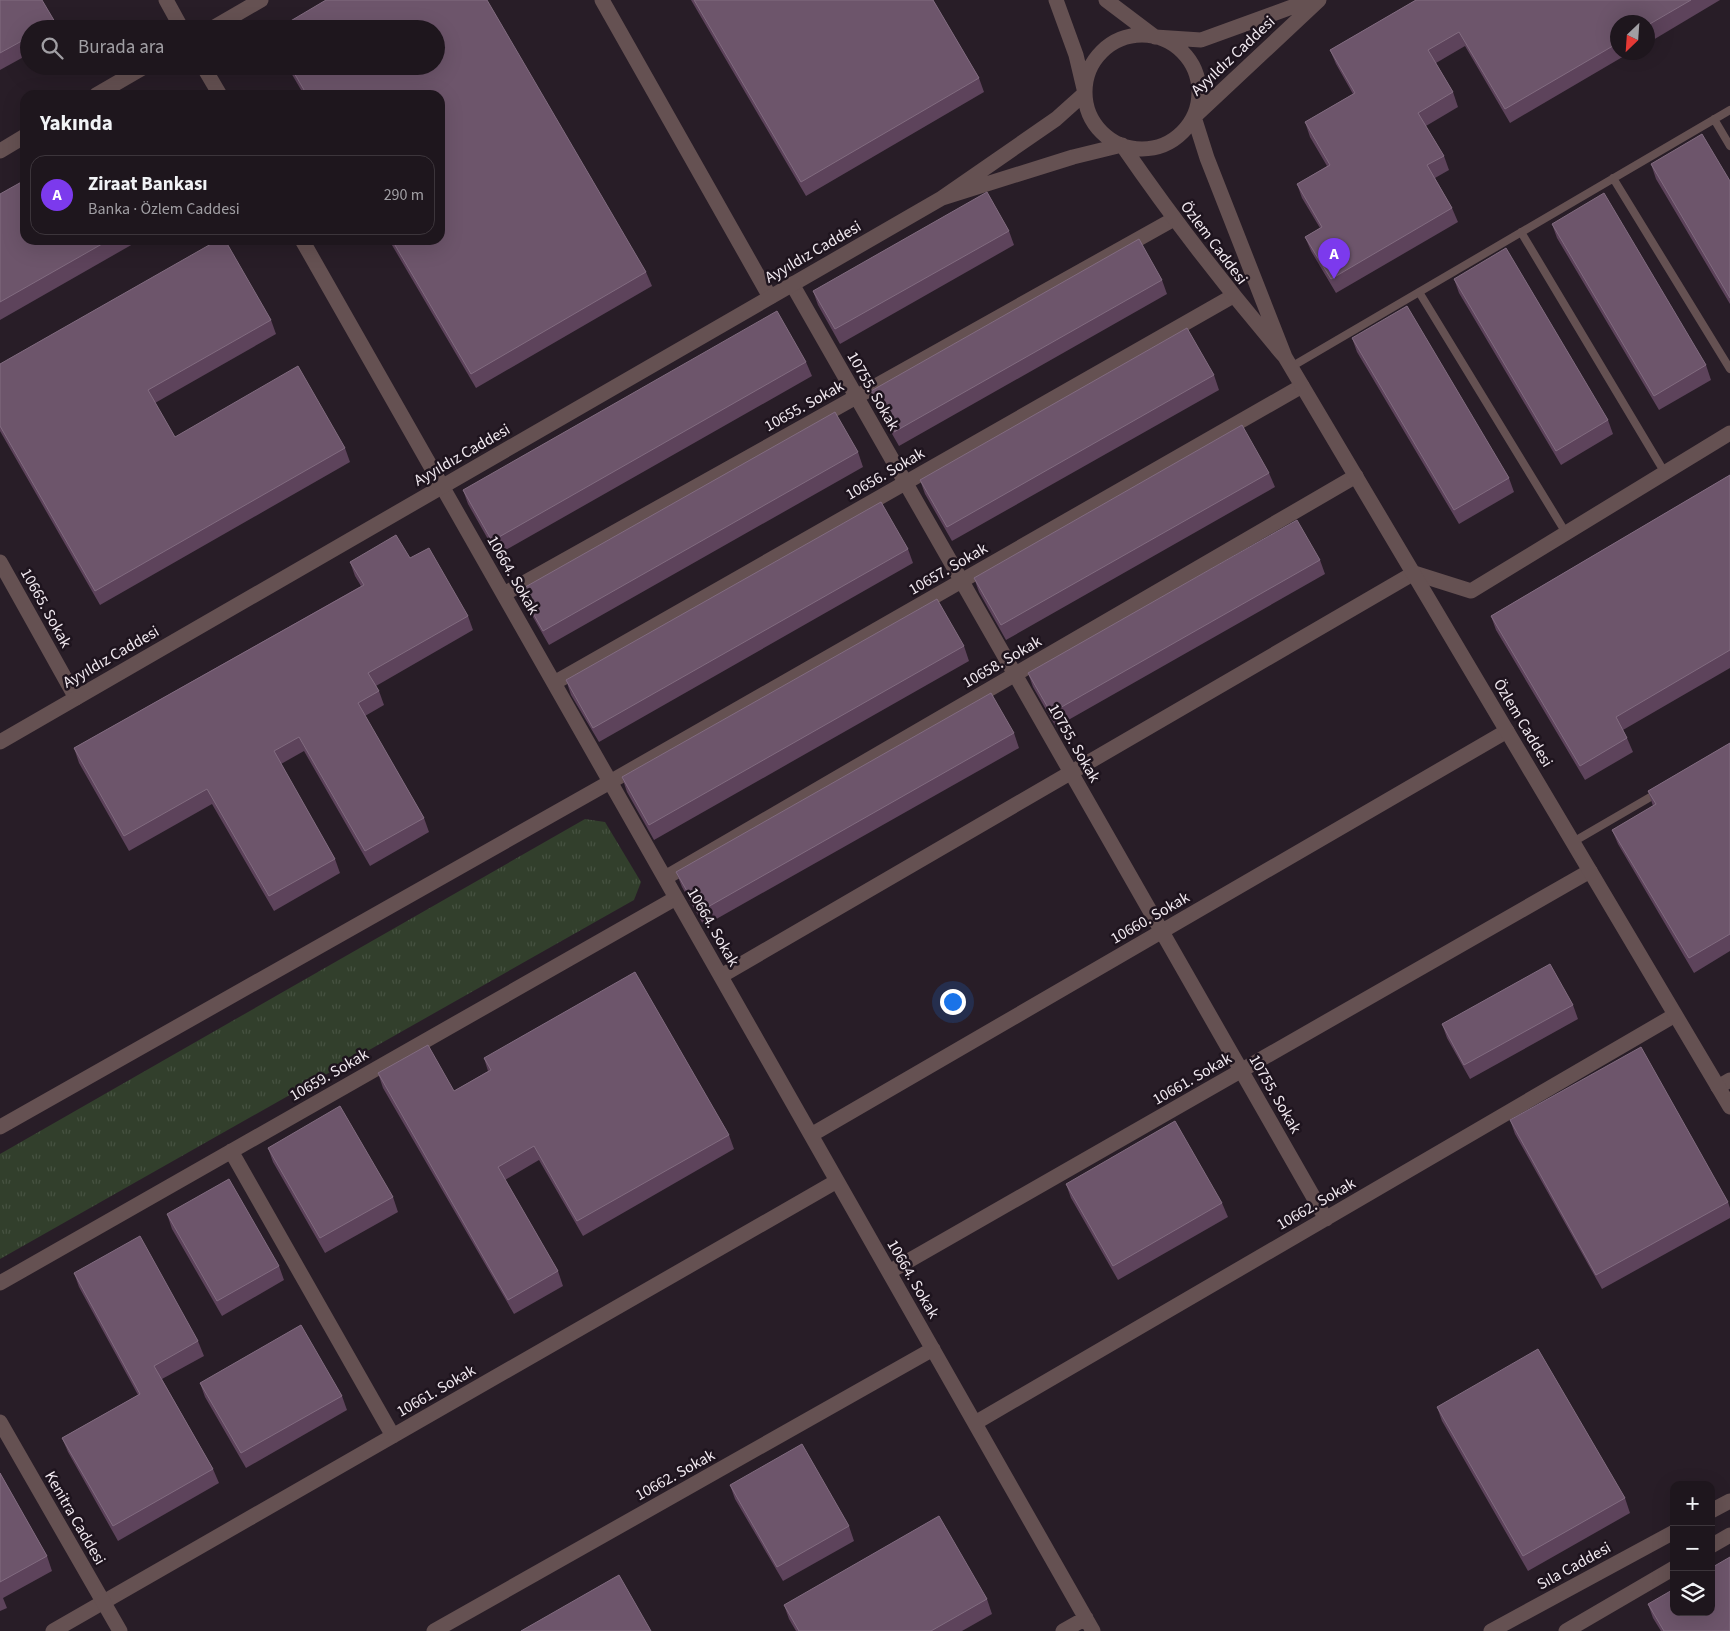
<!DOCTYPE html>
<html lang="tr">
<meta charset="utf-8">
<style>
:root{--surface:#1e161d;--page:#2b232a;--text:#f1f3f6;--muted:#a19fa4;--line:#3c353b;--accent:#7c3aed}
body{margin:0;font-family:"Source Sans 3",sans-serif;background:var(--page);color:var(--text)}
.controls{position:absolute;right:15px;bottom:15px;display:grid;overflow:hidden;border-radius:10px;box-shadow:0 5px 20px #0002}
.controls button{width:45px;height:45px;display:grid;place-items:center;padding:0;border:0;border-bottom:1px solid var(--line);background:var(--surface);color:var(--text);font:25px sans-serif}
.compass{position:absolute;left:1610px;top:15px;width:45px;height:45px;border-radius:50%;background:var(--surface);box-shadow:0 5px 20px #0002;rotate:205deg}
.you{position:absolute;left:952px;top:1001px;width:18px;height:18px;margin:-12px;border:4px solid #fff;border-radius:50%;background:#1a73e8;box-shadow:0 0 0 8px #1a73e833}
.badge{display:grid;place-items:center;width:32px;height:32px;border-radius:50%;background:var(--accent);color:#fff;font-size:16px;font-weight:700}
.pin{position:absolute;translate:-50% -41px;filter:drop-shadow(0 1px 2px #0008)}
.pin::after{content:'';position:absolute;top:26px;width:18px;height:15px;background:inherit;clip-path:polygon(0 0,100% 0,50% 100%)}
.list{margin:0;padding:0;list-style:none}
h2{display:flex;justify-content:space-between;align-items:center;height:65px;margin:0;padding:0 20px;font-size:21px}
h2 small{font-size:16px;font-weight:400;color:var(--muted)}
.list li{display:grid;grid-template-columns:32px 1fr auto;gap:15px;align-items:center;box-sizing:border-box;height:80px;margin:0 10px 10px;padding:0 10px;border:1px solid var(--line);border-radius:15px}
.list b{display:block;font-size:19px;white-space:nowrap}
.list p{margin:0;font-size:16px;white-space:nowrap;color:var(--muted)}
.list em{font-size:16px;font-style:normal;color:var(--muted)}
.icon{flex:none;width:28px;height:28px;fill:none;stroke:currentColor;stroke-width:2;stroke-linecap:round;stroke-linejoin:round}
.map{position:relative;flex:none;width:1730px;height:1631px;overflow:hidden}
.search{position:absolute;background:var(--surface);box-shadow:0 5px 20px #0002;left:20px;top:20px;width:425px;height:55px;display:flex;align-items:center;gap:12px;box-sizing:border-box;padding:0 18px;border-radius:28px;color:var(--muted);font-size:19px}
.panel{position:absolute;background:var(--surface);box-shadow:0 5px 20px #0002;left:20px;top:90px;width:425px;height:155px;border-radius:15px}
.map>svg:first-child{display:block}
.grass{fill:url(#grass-tufts)}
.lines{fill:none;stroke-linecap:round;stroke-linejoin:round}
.service{stroke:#655152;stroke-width:8}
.minor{stroke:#655152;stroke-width:15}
.tertiary{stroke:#655152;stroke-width:15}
.wall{fill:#5d435b}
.building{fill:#6d556b;stroke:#826c80}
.labels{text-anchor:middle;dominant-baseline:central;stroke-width:5;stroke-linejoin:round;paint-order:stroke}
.street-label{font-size:16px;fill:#f2eaf1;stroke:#1e141e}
</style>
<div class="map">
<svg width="1730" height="1631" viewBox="0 0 1730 1631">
<defs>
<pattern id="grass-tufts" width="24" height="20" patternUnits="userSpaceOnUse" patternTransform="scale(1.25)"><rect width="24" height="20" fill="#323f2c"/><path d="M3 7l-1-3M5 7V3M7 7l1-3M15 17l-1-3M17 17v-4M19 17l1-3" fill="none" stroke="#465241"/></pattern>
</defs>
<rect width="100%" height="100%" fill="#281d27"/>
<path class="grass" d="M585,819L605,822L641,882L634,900L0,1259V1154Z"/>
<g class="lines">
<path class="service" d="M1714,119L1730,146
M1613,178L1730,369
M1521,232L1665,473
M1419,292L1566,533
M1291,367L1730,110
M1573,842L1659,792"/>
<path class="minor" d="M166,0L182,29
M602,0L770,297
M211,29L261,0
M203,66L220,95
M96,95L146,66
M0,151L25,136
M302,240L1093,1631
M792,284L1326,1219
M0,562L76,698
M504,594L1174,219
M554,683L1233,296
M665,878L1356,476
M721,976L1414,573L1471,591L1730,433
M1718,1087L1730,1080
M0,1127L610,782L1302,386
M811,1135L1507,731
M231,1151L393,1436
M889,1272L1590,871
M0,1283L676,898
M975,1423L1675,1015
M53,1631L837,1181
M434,1631L933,1349
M1063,1631L1086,1618"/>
<path class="tertiary" d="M1056,0L1076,55L1085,93L1056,119L942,198L1073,157L1122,145C1173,219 1227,289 1285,357L1207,158L1194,117L1319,0
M1106,0L1155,37L1201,40L1311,0
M1085 92a57 57 0 1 1 114 0a57 57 0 1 1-114 0Z
M1285,357L1730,1107
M0,742L942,198
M0,1422L120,1631
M1711,1511L1730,1501
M1711,1546L1730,1535
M1491,1631L1674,1532
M1566,1631L1674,1568"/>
</g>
<path class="wall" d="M0,0L55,22L57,29H29V54L0,70Z
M691,0H933L979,78L984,92L806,196Z
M1416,0H1720L1648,43V22H1618V52H1631L1510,123L1465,46L1436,63L1453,92L1458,107L1426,126L1444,156L1449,170L1435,178L1452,208L1458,222L1336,293L1311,251L1305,237L1320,228L1302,198L1297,184L1327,166L1310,137L1305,122L1353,94L1336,64L1330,50Z
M287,66H436L646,272L652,286L476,388L389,240H440V95H304Z
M1651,164L1730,181V304L1656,179Z
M0,194L25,240H140L0,320Z
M1552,224L1706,365L1711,380L1659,410L1557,238Z
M1009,231L1014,245L840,344L818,305L813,291Z
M1454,279L1608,420L1613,434L1561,465L1459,293Z
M1162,280L1167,294L899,446L876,406L871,391Z
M271,320L276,334L155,403L175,437L345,448L350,462L100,605L0,431V364Z
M1352,338L1509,478L1514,492L1459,524L1357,352Z
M806,362L812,376L497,555L468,504L463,490Z
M1214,375L1219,390L952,541L925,494L920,480Z
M858,452L863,467L549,645L526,605L520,590Z
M1269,473L1275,487L1006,640L979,592L974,578Z
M1730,475V668L1623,730L1627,738L1633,752L1585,780L1496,630L1491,616Z
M908,549L913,563L599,742L571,695L566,680Z
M410,558L468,616L473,630L376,686L379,691L384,705L365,716L424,818L429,832L370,866L304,751L281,764L335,859L340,873L274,911L212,804L129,851L79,763L74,748L361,586L355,576L350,562Z
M1320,560L1325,574L1056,727L1033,687L1028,673Z
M964,646L969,661L654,840L627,792L622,777Z
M1014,733L1019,748L704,926L682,887L676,872Z
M1730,743V951L1694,973L1618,844L1612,830L1653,806L1648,791Z
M1573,1005L1578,1019L1470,1079L1447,1038L1442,1024Z
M484,1058L729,1135L734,1149L583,1236L539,1160L505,1180L558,1271L563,1286L514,1314L383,1088L378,1073L454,1091L488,1071Z
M1510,1120L1728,1202L1730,1208V1218L1602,1289L1515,1134Z
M268,1148L393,1197L398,1212L325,1253L273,1162Z
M1066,1184L1222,1203L1228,1217L1118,1280L1071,1198Z
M167,1214L279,1266L284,1280L222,1316L172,1229Z
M74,1273L198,1341L204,1356L162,1379L213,1469L219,1483L118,1541L68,1452L62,1438L138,1395L79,1287Z
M200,1383L342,1396L347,1410L246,1468L205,1397Z
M1437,1407L1625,1498L1630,1513L1528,1571L1442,1421Z
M0,1473L47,1556L52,1571L3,1598L7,1608L0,1611Z
M730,1485L849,1526L854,1541L783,1581L735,1499Z
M987,1599L992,1614L962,1631H796L789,1619L784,1605Z
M1648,1604L1730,1631H1661L1653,1618Z"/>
<path class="building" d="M0,0H42L55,22L43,29H29V37L0,53Z
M326,0H487L646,272L471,374L392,240H440V95H307L290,66H436V29H277Z
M694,0H933L979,78L801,182Z
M1416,0H1691L1648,25V22H1618V43L1505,109L1459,32L1428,50L1453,92L1418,113L1444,156L1427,165L1452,208L1331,279L1305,237L1322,227L1297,184L1330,165L1305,122L1355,93L1330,50Z
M1702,134L1730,181V298L1651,164Z
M25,180V240H109L0,302V194Z
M987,192L1009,231L835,329L813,291Z
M1604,193L1706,365L1654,396L1552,224Z
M1139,239L1162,280L894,432L871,391Z
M218,240H225L271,320L148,390L175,437L298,366L345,448L95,591L0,426V364Z
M1506,248L1608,420L1556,451L1454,279Z
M1407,306L1509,478L1454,510L1352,338Z
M777,311L806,362L492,541L463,490Z
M1187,328L1214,375L947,527L920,480Z
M835,412L858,452L543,631L520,590Z
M1242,425L1269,473L1001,625L974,578Z
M1730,475V650L1616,717L1627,738L1580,766L1491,616Z
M881,502L908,549L593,728L566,680Z
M1297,520L1320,560L1051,713L1028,673Z
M396,535L410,558L429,548L468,616L368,673L379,691L358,703L424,818L365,851L299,737L274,751L335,859L269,896L207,789L124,836L74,748L364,585L350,562Z
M937,599L964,646L649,825L622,777Z
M991,693L1014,733L699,912L676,872Z
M1730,743V934L1689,958L1612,830L1656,804L1648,791Z
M1550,964L1573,1005L1464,1065L1442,1024Z
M635,972L729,1135L577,1221L534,1146L498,1167L558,1271L508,1300L378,1073L428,1045L454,1091L491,1070L484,1058Z
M1641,1047L1728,1202L1596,1275L1510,1120Z
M340,1106L393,1197L320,1238L268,1148Z
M1175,1121L1222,1203L1113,1266L1066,1184Z
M229,1179L279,1266L217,1301L167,1214Z
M140,1236L198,1341L154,1366L213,1469L113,1526L62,1438L140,1394L74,1273Z
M301,1325L342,1396L241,1453L200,1383Z
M1538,1349L1625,1498L1523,1556L1437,1407Z
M802,1444L849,1526L777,1567L730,1485Z
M0,1473L47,1556L0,1582Z
M939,1516L987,1599L931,1631H799L784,1605Z
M1730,1557V1631H1664L1648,1604L1674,1589V1612H1711V1568Z
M619,1575L651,1631H521Z"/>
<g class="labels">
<g class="street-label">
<text transform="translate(1233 56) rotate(-43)">Ayyıldız Caddesi</text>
<text transform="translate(1214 243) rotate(53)">Özlem Caddesi</text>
<text transform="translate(813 252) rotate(-30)">Ayyıldız Caddesi</text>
<text transform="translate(873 391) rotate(60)">10755. Sokak</text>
<text transform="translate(804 406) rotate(-29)">10655. Sokak</text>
<text transform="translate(462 455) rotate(-30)">Ayyıldız Caddesi</text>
<text transform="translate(885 474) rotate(-30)">10656. Sokak</text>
<text transform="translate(948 569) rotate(-30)">10657. Sokak</text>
<text transform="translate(513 575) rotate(60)">10664. Sokak</text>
<text transform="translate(46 608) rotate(61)">10665. Sokak</text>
<text transform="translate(111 657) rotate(-30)">Ayyıldız Caddesi</text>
<text transform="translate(1002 662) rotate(-30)">10658. Sokak</text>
<text transform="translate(1523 723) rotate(59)">Özlem Caddesi</text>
<text transform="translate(1074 743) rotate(60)">10755. Sokak</text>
<text transform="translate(1150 918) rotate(-30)">10660. Sokak</text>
<text transform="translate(713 927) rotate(60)">10664. Sokak</text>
<text transform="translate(329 1075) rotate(-30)">10659. Sokak</text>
<text transform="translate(1192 1079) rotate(-30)">10661. Sokak</text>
<text transform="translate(1275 1094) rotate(60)">10755. Sokak</text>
<text transform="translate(1316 1204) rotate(-30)">10662. Sokak</text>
<text transform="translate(913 1279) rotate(60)">10664. Sokak</text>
<text transform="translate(436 1391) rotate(-30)">10661. Sokak</text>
<text transform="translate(675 1475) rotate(-29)">10662. Sokak</text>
<text transform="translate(75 1518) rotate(60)">Kenitra Caddesi</text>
<text transform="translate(1574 1566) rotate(-29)">Sıla Caddesi</text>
</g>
</g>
</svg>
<div class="controls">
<button>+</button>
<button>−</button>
<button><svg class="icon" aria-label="layers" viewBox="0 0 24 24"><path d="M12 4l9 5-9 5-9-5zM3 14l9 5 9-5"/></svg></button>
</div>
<svg class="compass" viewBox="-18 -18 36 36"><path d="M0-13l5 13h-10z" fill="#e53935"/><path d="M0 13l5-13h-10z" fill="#a19fa4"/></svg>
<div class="you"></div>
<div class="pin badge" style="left:1334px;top:279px">A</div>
<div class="search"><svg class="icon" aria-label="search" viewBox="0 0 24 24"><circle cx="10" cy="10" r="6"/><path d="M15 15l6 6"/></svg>Burada ara</div>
<section class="panel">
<h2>Yakında<small></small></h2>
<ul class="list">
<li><span class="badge">A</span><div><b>Ziraat Bankası</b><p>Banka · Özlem Caddesi</p></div><em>290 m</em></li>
</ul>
</section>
</div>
